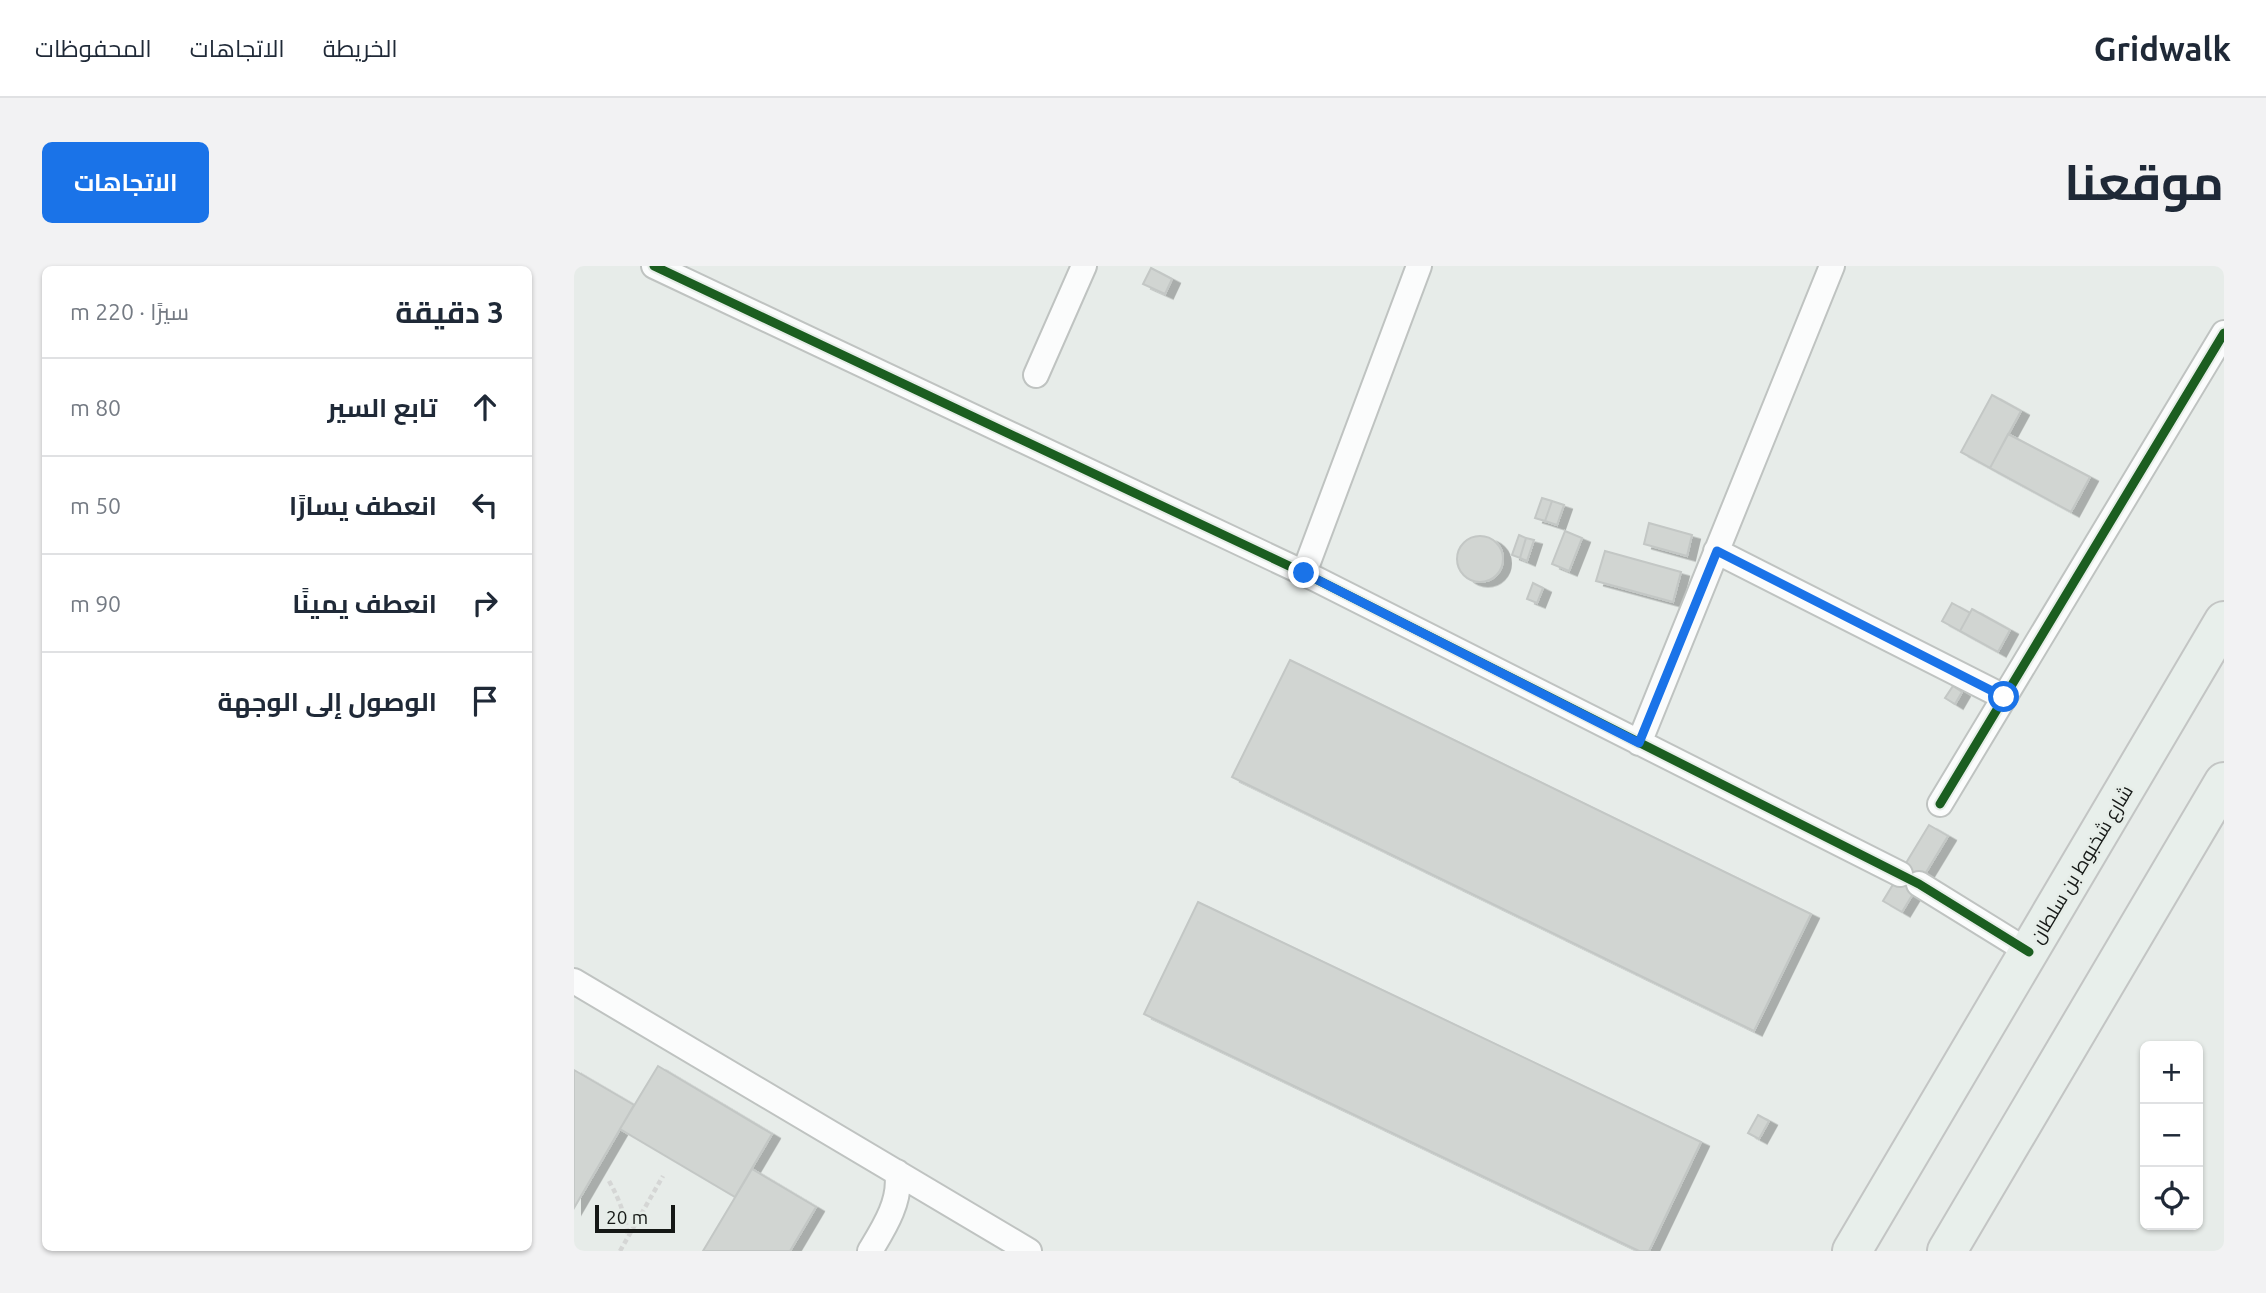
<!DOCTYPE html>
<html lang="ar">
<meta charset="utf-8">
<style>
:root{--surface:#fff;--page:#f2f2f3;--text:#1f2937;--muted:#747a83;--line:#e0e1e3;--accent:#1a73e8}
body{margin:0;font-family:Ubuntu,Cairo,sans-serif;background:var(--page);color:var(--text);direction:rtl}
.controls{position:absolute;right:21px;bottom:21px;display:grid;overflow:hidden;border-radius:10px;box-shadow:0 2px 5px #0004}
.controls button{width:63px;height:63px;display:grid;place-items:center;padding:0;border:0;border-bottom:2px solid var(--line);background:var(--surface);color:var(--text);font:35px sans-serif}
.scale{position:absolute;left:21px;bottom:18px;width:80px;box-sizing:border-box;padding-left:7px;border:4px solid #151816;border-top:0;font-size:19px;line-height:24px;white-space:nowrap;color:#151816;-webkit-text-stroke:5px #e6ede8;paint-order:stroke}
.stop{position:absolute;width:21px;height:21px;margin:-16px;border:5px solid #1a73e8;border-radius:50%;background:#fff}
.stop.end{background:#1a73e8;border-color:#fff;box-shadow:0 2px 7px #0008}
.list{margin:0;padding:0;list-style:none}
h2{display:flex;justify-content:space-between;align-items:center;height:91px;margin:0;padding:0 28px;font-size:30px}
h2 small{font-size:23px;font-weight:400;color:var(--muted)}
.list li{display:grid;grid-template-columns:46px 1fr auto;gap:21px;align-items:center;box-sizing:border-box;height:98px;padding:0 28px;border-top:2px solid var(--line)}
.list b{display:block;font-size:26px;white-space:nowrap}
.list em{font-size:23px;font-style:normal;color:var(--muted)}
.icon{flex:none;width:38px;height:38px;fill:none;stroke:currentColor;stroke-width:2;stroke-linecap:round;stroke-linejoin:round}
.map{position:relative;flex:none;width:1650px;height:985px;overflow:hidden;direction:ltr;border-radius:10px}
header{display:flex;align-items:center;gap:42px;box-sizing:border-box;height:98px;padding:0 35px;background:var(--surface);border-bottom:2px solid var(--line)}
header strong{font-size:33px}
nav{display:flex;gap:38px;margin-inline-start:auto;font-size:24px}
.intro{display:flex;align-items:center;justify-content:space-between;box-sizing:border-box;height:168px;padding:0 42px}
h1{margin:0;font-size:49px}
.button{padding:18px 32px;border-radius:10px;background:var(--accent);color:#fff;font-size:24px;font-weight:700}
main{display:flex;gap:42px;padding:0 42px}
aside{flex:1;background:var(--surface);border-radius:10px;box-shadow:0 2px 5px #0004}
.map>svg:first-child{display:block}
.building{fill:#d1d5d2;stroke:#c3c7c5;stroke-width:2;filter:url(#shadow)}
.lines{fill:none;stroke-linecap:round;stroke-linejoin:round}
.street-casing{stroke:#bfc3c1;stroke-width:28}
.primary-casing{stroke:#c3c5c4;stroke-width:42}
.path{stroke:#d5d6d5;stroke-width:4.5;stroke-dasharray:5 3.5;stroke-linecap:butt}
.street{stroke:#fbfcfc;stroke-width:24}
.primary{stroke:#e8efeb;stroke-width:38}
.cycleway-casing{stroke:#e6ede8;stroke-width:13}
.cycleway{stroke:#1b5e20;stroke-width:9}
.route{stroke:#1a73e8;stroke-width:9}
.labels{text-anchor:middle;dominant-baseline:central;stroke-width:5;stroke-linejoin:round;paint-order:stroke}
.street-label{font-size:19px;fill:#151816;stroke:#e6ede8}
</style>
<header>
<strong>Gridwalk</strong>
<nav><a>الخريطة</a><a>الاتجاهات</a><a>المحفوظات</a></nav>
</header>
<div class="intro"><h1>موقعنا</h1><a class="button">الاتجاهات</a></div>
<main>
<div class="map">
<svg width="1650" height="985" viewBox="0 0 1650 985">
<defs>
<filter id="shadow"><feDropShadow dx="8" dy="4.5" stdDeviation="0" flood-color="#0004"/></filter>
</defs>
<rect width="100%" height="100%" fill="#e7ece9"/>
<path class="building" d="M577,2L598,13L591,28L569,18Z
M1418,129L1447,145L1416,202L1387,186Z
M1434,168L1516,211L1497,246L1416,202Z
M968,232L978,235L971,255L961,252Z
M978,235L990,239L983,259L971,255Z
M1075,257L1118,269L1113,290L1070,278Z
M991,265L1008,272L995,305L978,298Z
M945,269L952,272L946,292L938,289Z
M883 293a23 23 0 1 1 46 0a23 23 0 1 1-46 0Z
M952,272L960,274L953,295L946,292Z
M1031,285L1107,306L1099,336L1022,315Z
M959,317L969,322L963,337L953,333Z
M1378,337L1396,347L1386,365L1368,355Z
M1398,343L1436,364L1424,386L1386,365Z
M716,394L1237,648L1180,765L658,511Z
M1379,420L1388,426L1381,438L1371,432Z
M1355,559L1374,570L1328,646L1309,635Z
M624,636L1127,876L1075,985H1065L570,748Z
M84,800L198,868L161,931L46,863Z
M0,804L60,839L0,942Z
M1184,849L1195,855L1185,873L1174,867Z
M178,903L242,941L216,985H129Z"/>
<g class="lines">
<g class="street-casing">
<path id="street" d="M80,0L730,307L1326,608
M462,109L510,0
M1142,285L1430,431
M730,307L845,0
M1065,477L1258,0
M1366,538L1650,67
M1345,618L1455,686
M0,715L455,985
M296,985C310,962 328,934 323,906"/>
</g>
<g class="primary-casing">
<path id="primary" d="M1278,985L1650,355
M1373,985L1650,516"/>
</g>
<path class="path" d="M35,915C45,933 52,950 54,971
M46,985L89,910"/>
<use href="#street" class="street"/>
<use href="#primary" class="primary"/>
<g class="cycleway-casing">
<path id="cycleway" d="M80,0L730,307L1345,618L1455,686
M1366,538L1650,67"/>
</g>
<use href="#cycleway" class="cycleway"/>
</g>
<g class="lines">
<path class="route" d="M730,307L1065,477L1143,285L1430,431"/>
</g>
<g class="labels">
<g class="street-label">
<text transform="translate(1507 598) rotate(-59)">شارع شخبوط بن سلطان</text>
</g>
</g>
</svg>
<div class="controls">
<button>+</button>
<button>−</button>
<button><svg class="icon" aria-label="locate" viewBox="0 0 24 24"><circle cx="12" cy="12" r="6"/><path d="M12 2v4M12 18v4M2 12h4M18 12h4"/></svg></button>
</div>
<div class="scale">20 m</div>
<div class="stop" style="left:1430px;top:431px"></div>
<div class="stop end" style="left:730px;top:307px"></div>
</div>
<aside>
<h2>3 دقيقة<small>سيرًا · 220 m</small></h2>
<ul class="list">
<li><svg class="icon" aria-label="ahead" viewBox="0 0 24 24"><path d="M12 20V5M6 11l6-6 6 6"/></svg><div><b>تابع السير</b></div><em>80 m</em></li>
<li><svg class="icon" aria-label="left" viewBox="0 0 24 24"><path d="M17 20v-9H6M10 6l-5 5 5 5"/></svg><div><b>انعطف يسارًا</b></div><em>50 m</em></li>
<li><svg class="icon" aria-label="right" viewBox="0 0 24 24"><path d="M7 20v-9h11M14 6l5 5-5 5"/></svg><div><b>انعطف يمينًا</b></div><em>90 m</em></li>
<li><svg class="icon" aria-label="arrive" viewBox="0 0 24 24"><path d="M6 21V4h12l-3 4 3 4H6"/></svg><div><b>الوصول إلى الوجهة</b></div></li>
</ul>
</aside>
</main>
